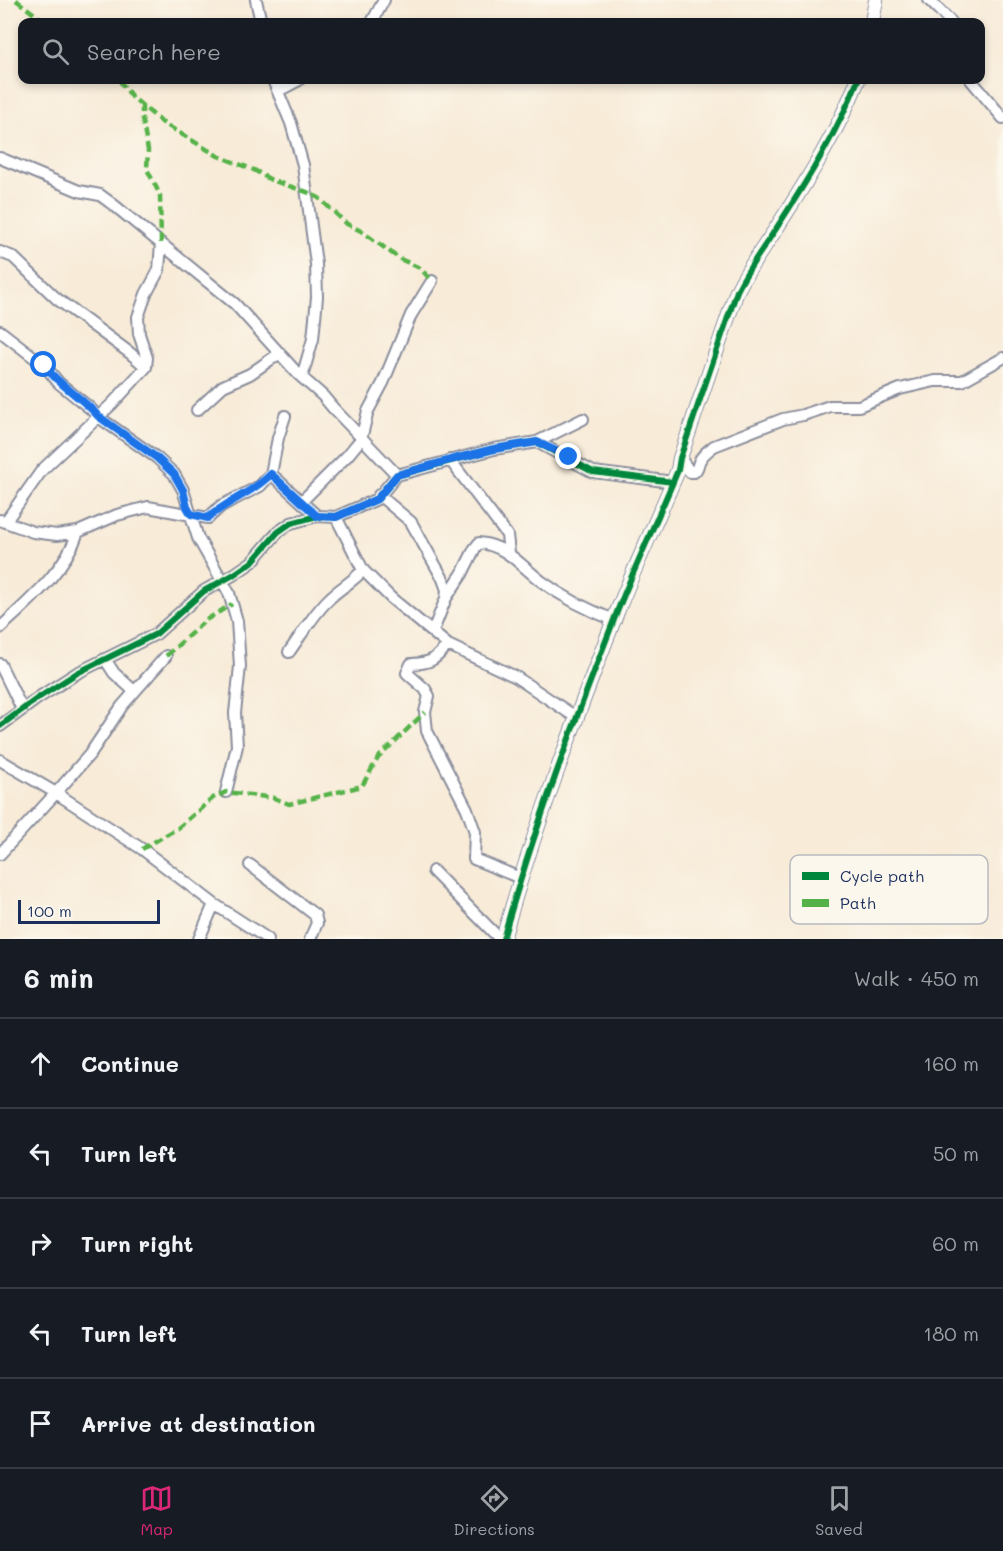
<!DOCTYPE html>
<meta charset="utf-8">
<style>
:root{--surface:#171b24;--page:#20242c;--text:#f1f3f6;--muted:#9ea1a6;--line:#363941;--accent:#db2777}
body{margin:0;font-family:Mali,sans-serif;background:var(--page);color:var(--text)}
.scale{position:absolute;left:18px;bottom:15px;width:142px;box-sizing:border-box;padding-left:6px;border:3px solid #1b2f5e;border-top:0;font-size:16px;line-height:21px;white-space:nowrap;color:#1b2f5e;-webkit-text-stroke:4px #fbf7ec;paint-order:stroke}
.stop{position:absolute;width:18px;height:18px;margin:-14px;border:4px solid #1a73e8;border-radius:50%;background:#fff}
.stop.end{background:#1a73e8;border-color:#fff;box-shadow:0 2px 6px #0008}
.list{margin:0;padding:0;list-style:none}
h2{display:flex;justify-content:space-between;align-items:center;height:78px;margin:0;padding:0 24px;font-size:26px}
h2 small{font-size:20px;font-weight:400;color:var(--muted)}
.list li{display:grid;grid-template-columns:39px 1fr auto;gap:18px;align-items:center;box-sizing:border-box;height:90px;padding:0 24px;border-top:2px solid var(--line)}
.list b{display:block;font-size:22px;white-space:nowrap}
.list em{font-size:20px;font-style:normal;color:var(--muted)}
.icon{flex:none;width:33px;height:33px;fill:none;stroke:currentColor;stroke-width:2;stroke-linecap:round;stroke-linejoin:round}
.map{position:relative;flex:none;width:1003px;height:939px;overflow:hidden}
.search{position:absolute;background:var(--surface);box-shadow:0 3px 9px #0003;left:18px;right:18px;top:18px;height:66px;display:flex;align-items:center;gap:15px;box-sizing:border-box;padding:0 21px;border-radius:12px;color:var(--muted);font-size:22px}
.sheet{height:528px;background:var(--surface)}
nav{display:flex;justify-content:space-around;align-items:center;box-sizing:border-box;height:84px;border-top:2px solid var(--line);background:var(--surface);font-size:16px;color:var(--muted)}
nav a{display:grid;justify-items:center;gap:3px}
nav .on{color:var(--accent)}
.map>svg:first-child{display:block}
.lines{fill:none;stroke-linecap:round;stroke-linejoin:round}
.minor-casing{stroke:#8a8d9b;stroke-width:14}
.tertiary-casing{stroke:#8a8d9b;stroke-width:16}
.minor{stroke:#fff;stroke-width:10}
.tertiary{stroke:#fff;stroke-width:14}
.quiet{stroke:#55b248;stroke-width:4.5;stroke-dasharray:9 4.5;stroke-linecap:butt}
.cycleway-casing{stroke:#fbf7ec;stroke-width:10}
.cycleway{stroke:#00873e;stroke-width:6}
.route{stroke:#1a73e8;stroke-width:8}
.key{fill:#fbf7ec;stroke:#b8bbc1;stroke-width:1.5}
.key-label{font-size:16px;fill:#1b2f5e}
</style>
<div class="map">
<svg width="1003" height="939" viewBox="0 0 1003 939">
<rect width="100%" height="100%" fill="#fbf7ec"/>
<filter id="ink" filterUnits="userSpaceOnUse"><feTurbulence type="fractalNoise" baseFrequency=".0167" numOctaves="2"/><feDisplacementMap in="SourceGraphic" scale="12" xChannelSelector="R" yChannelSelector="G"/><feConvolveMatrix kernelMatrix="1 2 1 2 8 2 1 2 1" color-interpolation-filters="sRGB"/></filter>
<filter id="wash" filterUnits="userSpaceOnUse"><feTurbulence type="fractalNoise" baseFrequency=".008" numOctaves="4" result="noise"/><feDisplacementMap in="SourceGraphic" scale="24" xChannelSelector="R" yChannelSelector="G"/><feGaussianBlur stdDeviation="1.35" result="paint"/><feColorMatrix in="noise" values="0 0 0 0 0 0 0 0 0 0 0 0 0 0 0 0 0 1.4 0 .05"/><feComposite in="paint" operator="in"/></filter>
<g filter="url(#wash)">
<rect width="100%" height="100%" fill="#f8ebd8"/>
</g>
<g filter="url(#ink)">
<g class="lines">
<g class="minor-casing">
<path id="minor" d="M256,0L261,22
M929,0L951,22
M372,22L384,0
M273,80L291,123L303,165L316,264L317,297L313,339L302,377
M971,80L1003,118
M278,91L299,80
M0,158L79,191L100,195L115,206L235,304L298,374L323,396L333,408L397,475
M0,252L13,257L57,299L130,353L146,367
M0,331L44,365L59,383L91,409L97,416L157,458L174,474L183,490L198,538L229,593L237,621L240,666L235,713L237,746L226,792
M197,410L223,386L250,374L280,353
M537,442L583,419
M680,458L690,472H694C699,468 697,465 700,460C703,454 709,450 714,446L783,419L803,415L830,406H859L900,389L935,381H962L1003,358
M450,460L507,535L509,553
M271,474L317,516
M379,495L411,522L443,579L447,590L446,598
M302,501L347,456L361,439L368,411L383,383L411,315L432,281
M336,517L363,570
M0,520L33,532L57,535L78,532
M6,521L42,470L113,403L146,367L147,358L139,334L138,317L146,294L159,270L161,243
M0,628C29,601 65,571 78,532L117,515L148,507L208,518L221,506L260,486L271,474L278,438L285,416
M433,631L446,598L462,574L475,548L479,543C506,545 521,566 541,581C564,598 588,610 614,620
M448,645C434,660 432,663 411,664L407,673L425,689L429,696L425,712L427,731L467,809L475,832L474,859L520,878
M289,652C302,634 314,613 330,598C340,588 354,581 363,570L391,598L448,645L516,677L577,718
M105,659L114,673L134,691
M0,664L22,709
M0,726L38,698L77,673L156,634L204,591L233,575L252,562L278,532L291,523L317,516L336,517L377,499L397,475L494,449L537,442L593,472L673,482
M0,760L56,793L142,849L214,904L268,939
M0,854L56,793L90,754L122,706L166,656
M250,865L315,915L317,923L310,939
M433,871L500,939
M199,939L214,904"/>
</g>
<g class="tertiary-casing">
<path id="tertiary" d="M872,22L876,0
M503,939C534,828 575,720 617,612C636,564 658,518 678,470L680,458L737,291C749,266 766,245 781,221C810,176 838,130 858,80"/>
</g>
<use href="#minor" class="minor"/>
<use href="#tertiary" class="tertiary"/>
<path class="quiet" d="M16,0L45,22
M119,80L132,97L163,123L218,156L254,170L271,180L307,192L319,198L347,224L361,231L400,259L420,268L432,281
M142,104V119L148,150L147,169L160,195L161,243
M166,656L206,620L232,604
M142,849L178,828L213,798L226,792L274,798L289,804L362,786L378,758L425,712"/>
<g class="cycleway-casing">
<path id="cycleway" d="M0,726L38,698L77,673L156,634L204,591L233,575L252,562L278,532L291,523L317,516L336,517L377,499L397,475L494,449L537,442L593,472L673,482
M503,939C534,828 575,720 617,612C636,564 658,518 678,470L680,458L737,291C749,266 766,245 781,221C810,176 838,130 858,80"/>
</g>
<use href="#cycleway" class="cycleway"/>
</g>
</g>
<g class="lines" filter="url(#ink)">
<path class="route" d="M44,365C59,386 82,397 98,416L157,458L174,474L183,490L187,507L191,514L208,518C228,500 253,493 271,474L317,516L336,517L377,499L397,475L450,460L494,449L537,442L569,457"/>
</g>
<rect x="790" y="855" width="198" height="69" rx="9" class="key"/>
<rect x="802" y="872" width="27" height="8" fill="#00873e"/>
<rect x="802" y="899" width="27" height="8" fill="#55b248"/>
<g class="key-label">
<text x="840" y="882">Cycle path</text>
<text x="840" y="909">Path</text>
</g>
</svg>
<div class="scale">100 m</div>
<div class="stop" style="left:44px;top:365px"></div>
<div class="stop end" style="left:569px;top:457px"></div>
<div class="search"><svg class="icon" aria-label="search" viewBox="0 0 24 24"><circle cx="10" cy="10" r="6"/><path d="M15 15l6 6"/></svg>Search here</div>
</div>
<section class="sheet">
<h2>6 min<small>Walk · 450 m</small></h2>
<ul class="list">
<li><svg class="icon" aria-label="ahead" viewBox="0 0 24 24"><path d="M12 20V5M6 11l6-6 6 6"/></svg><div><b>Continue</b></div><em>160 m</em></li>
<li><svg class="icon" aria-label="left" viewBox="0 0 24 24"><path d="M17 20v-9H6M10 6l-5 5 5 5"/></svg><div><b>Turn left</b></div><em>50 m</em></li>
<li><svg class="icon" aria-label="right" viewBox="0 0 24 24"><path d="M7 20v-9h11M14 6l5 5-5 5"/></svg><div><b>Turn right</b></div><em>60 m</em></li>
<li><svg class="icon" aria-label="left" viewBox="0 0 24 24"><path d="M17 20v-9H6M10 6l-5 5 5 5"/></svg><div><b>Turn left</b></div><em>180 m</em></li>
<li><svg class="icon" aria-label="arrive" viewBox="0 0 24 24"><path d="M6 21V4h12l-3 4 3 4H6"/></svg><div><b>Arrive at destination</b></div></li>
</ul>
</section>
<nav>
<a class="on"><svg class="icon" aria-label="map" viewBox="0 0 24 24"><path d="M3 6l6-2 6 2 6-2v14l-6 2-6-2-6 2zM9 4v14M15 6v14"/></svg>Map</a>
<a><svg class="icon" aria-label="directions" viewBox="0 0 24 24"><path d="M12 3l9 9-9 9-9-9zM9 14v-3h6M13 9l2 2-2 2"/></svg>Directions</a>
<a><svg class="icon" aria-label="saved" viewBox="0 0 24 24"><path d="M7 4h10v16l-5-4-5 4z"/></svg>Saved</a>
</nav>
